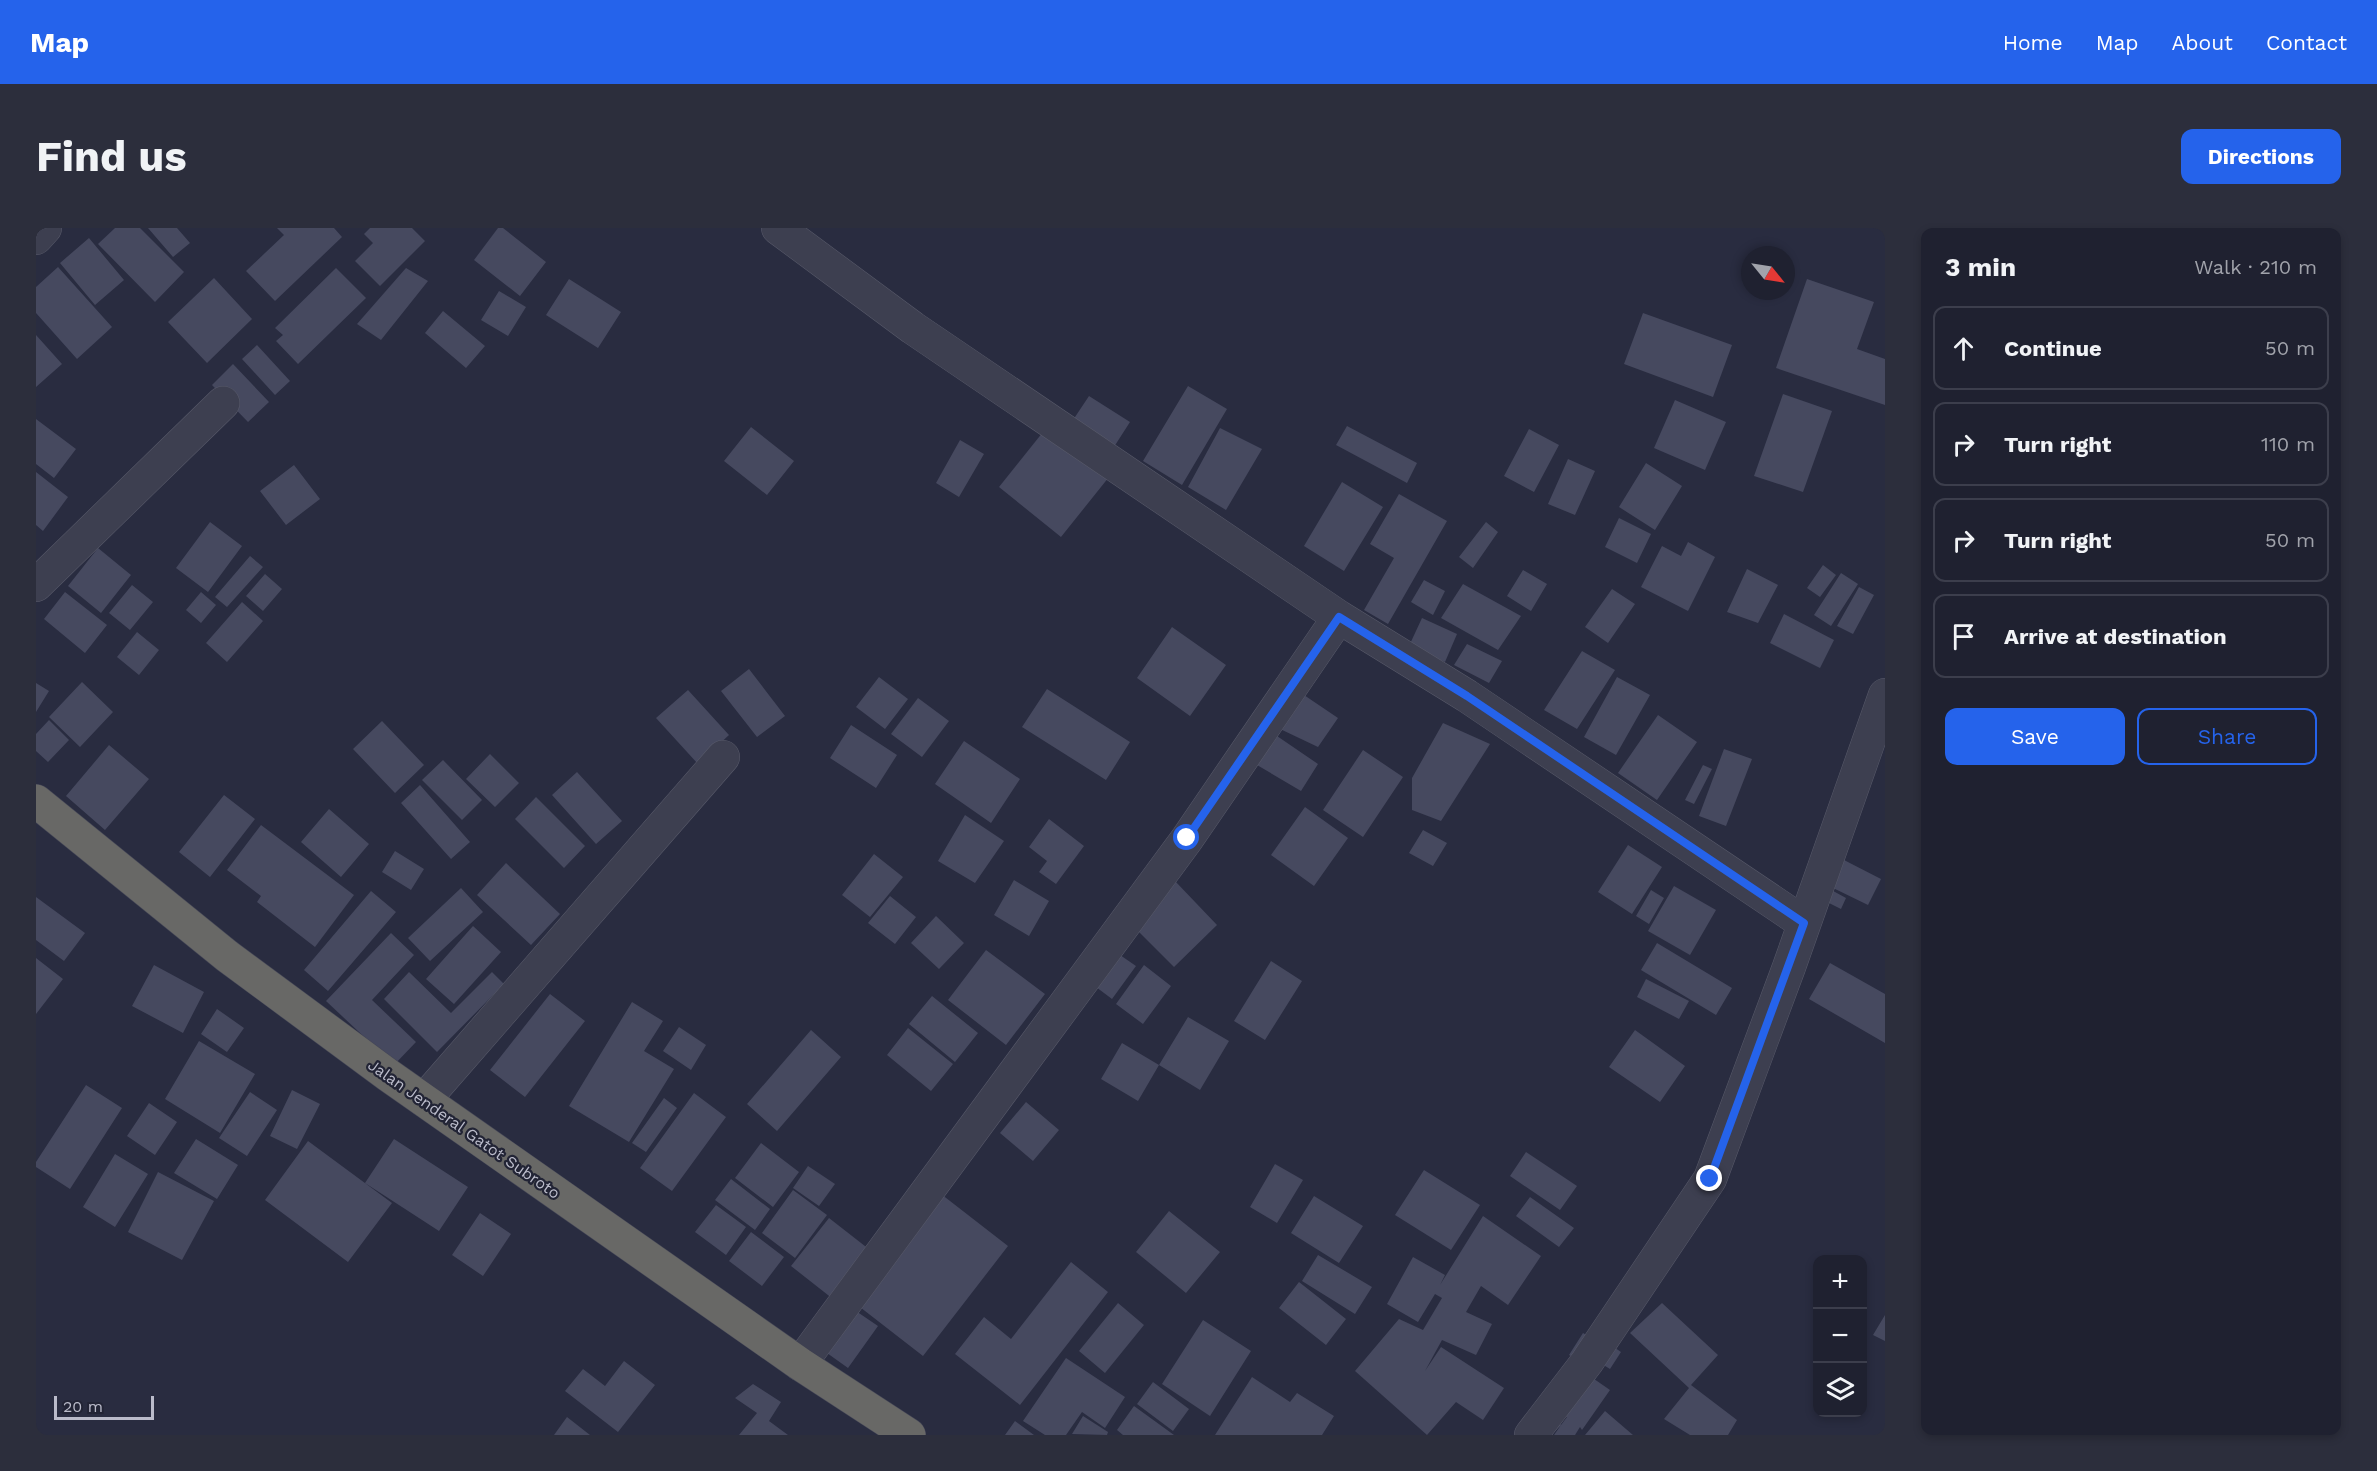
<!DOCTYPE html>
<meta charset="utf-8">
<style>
:root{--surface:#1f2130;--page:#2c2e3c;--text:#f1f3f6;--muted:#a1a3ab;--line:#3c3e4c;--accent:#2563eb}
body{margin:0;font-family:"Work Sans",sans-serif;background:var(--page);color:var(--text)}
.controls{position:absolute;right:18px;bottom:18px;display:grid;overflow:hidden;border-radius:12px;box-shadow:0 3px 9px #0003}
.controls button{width:54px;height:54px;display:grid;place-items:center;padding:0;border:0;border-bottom:2px solid var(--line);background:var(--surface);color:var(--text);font:30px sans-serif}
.compass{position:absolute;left:1705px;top:18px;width:54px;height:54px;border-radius:50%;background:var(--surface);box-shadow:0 3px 9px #0003;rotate:120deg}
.scale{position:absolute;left:18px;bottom:15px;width:100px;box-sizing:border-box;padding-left:6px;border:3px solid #babbca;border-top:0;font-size:16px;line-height:21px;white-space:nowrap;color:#babbca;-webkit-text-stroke:4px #222435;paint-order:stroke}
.stop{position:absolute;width:18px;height:18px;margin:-14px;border:4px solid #2563eb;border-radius:50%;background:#fff}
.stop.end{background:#2563eb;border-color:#fff;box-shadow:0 2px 6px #0008}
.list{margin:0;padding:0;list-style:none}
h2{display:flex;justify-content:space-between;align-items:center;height:78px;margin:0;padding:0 24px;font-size:26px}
h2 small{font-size:20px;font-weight:400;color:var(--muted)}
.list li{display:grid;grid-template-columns:39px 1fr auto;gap:18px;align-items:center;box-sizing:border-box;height:84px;margin:0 12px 12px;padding:0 12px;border:2px solid var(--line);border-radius:12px}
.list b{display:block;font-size:22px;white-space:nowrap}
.list em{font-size:20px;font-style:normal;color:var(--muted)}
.actions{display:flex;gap:12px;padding:18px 24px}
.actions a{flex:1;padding:14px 0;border:2px solid var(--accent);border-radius:12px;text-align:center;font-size:21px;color:var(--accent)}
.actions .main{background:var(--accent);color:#fff}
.icon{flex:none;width:33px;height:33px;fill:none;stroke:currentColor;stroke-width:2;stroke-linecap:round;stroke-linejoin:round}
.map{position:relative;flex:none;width:1849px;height:1207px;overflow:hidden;border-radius:12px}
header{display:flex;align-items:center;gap:36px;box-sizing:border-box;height:84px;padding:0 30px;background:var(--accent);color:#fff}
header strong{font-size:28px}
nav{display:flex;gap:33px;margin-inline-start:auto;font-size:21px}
.intro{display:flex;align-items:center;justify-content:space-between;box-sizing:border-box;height:144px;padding:0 36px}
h1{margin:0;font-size:42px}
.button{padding:15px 27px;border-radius:12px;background:var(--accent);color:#fff;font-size:21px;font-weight:700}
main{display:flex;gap:36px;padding:0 36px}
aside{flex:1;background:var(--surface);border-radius:12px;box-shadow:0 3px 9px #0003}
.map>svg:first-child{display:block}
.building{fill:#46495f}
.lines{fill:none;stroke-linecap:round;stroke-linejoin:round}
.minor-casing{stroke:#585a6a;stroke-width:34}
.trunk-casing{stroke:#454757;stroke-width:34}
.minor{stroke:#3d3f50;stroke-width:33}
.trunk{stroke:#686866;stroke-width:33}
.route{stroke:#2563eb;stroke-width:8}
.labels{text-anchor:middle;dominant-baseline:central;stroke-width:4.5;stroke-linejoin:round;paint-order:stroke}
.street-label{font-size:16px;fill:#babbca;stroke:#222435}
</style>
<header>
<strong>Map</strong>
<nav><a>Home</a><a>Map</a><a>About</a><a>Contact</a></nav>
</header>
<div class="intro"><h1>Find us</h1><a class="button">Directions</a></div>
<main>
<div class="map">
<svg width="1849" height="1207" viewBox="0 0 1849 1207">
<rect width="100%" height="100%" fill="#292c40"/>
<path class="building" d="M79,0H104L148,44L119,74L62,16Z
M112,0H141L154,15L137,29Z
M241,0H298L306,9L239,73L210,43L248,7Z
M334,0H376L389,13L344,58L319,33L337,15L328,6Z
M462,0H467L510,34L484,68L438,32Z
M53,10L88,52L59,77L24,35Z
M22,39L76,99L41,131L0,85V59Z
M300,40L330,70L262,136L240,113L247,107L239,100Z
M370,40L392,53L345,112L321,96Z
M178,50L216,91L171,135L132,94Z
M533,51L585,84L562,120L510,87Z
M1771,51L1838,74L1821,121L1849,131V177L1740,140Z
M463,63L490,79L472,108L445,92Z
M407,83L449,118L430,140L389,105Z
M1607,85L1696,117L1677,169L1588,136Z
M0,107L26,136L0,159Z
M221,117L254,153L239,167L206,131Z
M197,136L233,174L212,194L176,157Z
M1152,158L1191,181L1146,257L1107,233Z
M1747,166L1796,183L1767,264L1718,248Z
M1053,168L1094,194L1076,222L1035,195Z
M1639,172L1690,194L1669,242L1618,220Z
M0,191L40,221L18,250L0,236Z
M1311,198L1381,235L1371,255L1300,217Z
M715,199L758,233L731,267L688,233Z
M1011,199L1073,249L1025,309L963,259Z
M1184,200L1226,221L1190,282L1152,259Z
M1493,201L1523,217L1498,264L1468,248Z
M924,212L948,226L923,269L900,255Z
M1532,231L1559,243L1539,287L1512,276Z
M1610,235L1646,258L1619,302L1583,279Z
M258,237L284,271L250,297L224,263Z
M0,244L32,269L7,303L0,297Z
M1306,254L1347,279L1308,343L1268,318Z
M1363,266L1411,293L1352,396L1328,382L1358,330L1334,316Z
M1583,290L1615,306L1601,335L1569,319Z
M174,294L206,318L172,364L140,340Z
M1450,294L1462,304L1437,340L1423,329Z
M1652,314L1679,329L1652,383L1605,359L1626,318L1645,328Z
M62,320L95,347L65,385L32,358Z
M214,328L227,339L191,379L179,369Z
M1787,337L1800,347L1784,369L1771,360Z
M1711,341L1742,357L1722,395L1691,384Z
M1487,342L1511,356L1495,383L1471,368Z
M1805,345L1822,356L1795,398L1778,387Z
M229,346L246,361L227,383L210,368Z
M1388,352L1409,363L1397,387L1375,374Z
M1427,356L1485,388L1462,422L1405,390Z
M96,357L117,374L94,402L73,385Z
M1823,359L1838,367L1817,406L1801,398Z
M1576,361L1599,376L1572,415L1549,399Z
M29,364L71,397L49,425L8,391Z
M165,364L180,377L165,395L150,382Z
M206,374L227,393L191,434L170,415Z
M1748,386L1798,412L1784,440L1734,415Z
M1386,390L1421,406L1409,434L1373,418Z
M1136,399L1190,437L1154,488L1101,450Z
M101,404L123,422L103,447L81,429Z
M1431,416L1466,433L1453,455L1418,437Z
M1546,423L1579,442L1541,501L1508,482Z
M713,441L749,488L721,509L685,463Z
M843,449L872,471L849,501L820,479Z
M1581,449L1614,467L1580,527L1548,509Z
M46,454L77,484L44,519L13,489Z
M0,455L13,463L0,484Z
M1011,461L1094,514L1070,552L986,499Z
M652,462L693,507L662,536L620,490Z
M1265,465L1302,490L1282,519L1242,500Z
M882,470L913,493L886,529L855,506Z
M1622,487L1661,514L1621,572L1582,545Z
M13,492L33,512L12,534L0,523V506Z
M346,493L388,537L359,565L317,521Z
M1407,495L1454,516L1405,593L1376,582V550Z
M815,497L861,527L840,560L794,530Z
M1241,508L1282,536L1265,563L1221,537Z
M928,513L984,551L955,595L899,556Z
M73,517L113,551L69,602L30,568Z
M1688,521L1716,531L1690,598L1663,588Z
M1327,522L1367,549L1327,609L1287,582Z
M454,526L483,555L459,579L430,551Z
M407,532L446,572L426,592L386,552Z
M1667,537L1676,541L1658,576L1649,572Z
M541,544L586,593L560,616L516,567Z
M384,557L434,614L415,631L365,575Z
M188,567L219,591L174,649L143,624Z
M500,569L549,618L528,640L479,591Z
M1269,579L1312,610L1278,658L1235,627Z
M293,581L333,616L305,649L265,614Z
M929,587L968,613L939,655L902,633Z
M1013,591L1048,618L1020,656L1003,644L1011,633L993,619Z
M225,597L318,667L279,719L221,674L225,668L191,642Z
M1387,602L1411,615L1397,638L1373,625Z
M1592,617L1626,639L1596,686L1562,664Z
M359,623L388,641L375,662L346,644Z
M838,626L867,649L834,689L806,667Z
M1808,632L1845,651L1832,677L1795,659Z
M470,635L524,686L495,717L441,667Z
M978,652L1013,673L993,708L958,687Z
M1139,653L1181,697L1138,739L1095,696Z
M1638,658L1680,682L1654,727L1612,703Z
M1788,658L1810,670L1805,681L1783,670Z
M425,660L447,684L394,733L372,710Z
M1615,662L1628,670L1613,696L1600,688Z
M335,663L360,684L292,763L268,742Z
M854,668L880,689L859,716L832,695Z
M0,669L49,705L28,733L0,712Z
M900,688L928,715L903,741L875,715Z
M437,698L465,724L418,776L390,751Z
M355,705L378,727L336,772L380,814L358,837L290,773Z
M1621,715L1696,760L1680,787L1605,742Z
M950,722L1009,766L970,817L912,772Z
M1084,727L1100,738L1076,771L1060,759Z
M0,730L27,751L0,786Z
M1235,733L1266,753L1229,812L1198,793Z
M1794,735L1849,766V815L1773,771Z
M118,737L168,764L147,805L96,778Z
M1108,737L1135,758L1107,796L1080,776Z
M373,744L415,785L456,744L468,756L401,824L348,771Z
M1610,751L1653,773L1643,791L1601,769Z
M514,766L549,793L489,869L454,842Z
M896,768L942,805L919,834L873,796Z
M596,774L627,793L608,823L638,841L593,914L533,878Z
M181,781L208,800L191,824L165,806Z
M1152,789L1193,813L1164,862L1123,837Z
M643,799L670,817L655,842L627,823Z
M872,800L917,836L895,863L851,827Z
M775,802L805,829L741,903L711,876Z
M1599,802L1649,838L1624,874L1573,839Z
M163,813L219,846L184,905L129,871Z
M1086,815L1123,837L1102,873L1065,851Z
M50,857L86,880L34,961L0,939V934Z
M256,862L284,876L261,921L234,908Z
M214,864L241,882L211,928L183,910Z
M658,865L690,889L636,963L604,940Z
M628,870L641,880L610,924L596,915Z
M990,874L1023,902L997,933L964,905Z
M113,875L141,894L119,927L91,908Z
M160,911L202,937L181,971L138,945Z
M358,911L432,959L403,1003L329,955Z
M272,913L356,975L312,1034L229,972Z
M725,915L763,944L737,979L699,950Z
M1490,924L1541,958L1524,982L1474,948Z
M79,926L112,946L79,999L47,979Z
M1239,936L1267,952L1241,995L1214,979Z
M772,938L799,956L783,978L757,960Z
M1388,942L1444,977L1415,1022L1359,987Z
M122,944L178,973L146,1032L92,1004Z
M695,951L734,981L719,1002L679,972Z
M757,962L791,987L759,1030L726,1005Z
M905,966L972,1018L887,1128L820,1076Z
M1278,968L1327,998L1303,1035L1255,1005Z
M1494,969L1538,1000L1523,1019L1480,988Z
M680,977L710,999L690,1027L659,1004Z
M1133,983L1184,1024L1150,1065L1100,1024Z
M444,985L475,1006L447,1048L416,1027Z
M1447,988L1505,1028L1472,1077L1445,1058L1430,1084L1456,1096L1440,1127L1406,1112L1389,1143L1405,1119L1468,1160L1447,1192L1420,1174L1391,1207L1319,1143L1363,1091L1387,1102L1406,1070L1399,1066L1382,1094L1351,1076L1377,1029L1409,1047L1404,1057Z
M793,990L834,1022L797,1071L755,1038Z
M715,1004L748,1029L726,1058L693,1033Z
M1282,1027L1336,1059L1319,1086L1266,1053Z
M1035,1034L1072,1064L984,1177L919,1126L948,1089L975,1111Z
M1263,1054L1310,1091L1290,1117L1243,1080Z
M1082,1075L1108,1097L1069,1145L1043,1123Z
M1626,1075L1682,1127L1655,1157L1701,1192L1692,1207H1654L1628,1191L1653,1160L1594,1105Z
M814,1079L842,1098L812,1140L784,1120Z
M1849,1087V1113L1837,1107Z
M1167,1092L1215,1123L1174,1188L1126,1156Z
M1547,1105L1557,1111L1544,1133L1533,1127Z
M1572,1115L1585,1124L1574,1141L1561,1133Z
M1030,1130L1089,1169L1069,1200L1046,1184L1030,1207H1009L987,1193Z
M588,1133L619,1157L582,1204L529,1163L547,1141L569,1158Z
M1548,1144L1574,1162L1546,1202L1544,1199L1539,1207H1518L1525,1197L1515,1207L1516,1188L1525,1197L1531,1189L1520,1184Z
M1216,1149L1254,1174L1261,1165L1298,1188L1286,1207H1179Z
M1117,1154L1153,1181L1137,1203L1101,1176Z
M717,1156L745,1174L733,1193L752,1207H703L721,1185L699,1170Z
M1098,1178L1138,1207H1087L1081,1202Z
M1569,1183L1597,1207H1549Z
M1047,1188L1072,1204L1071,1207L1036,1206Z
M531,1189L554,1207H518Z
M979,1193L998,1207H969Z"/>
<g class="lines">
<g class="minor-casing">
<path id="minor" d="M742,0L877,100L1303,389L1431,468L1768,695
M0,10L9,0
M0,357L187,175
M388,872L687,529
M764,1136L1151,611L1303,389
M1495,1207L1551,1134L1674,951L1753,739L1849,467"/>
</g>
<g class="trunk-casing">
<path id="trunk" d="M0,573L191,728L352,847L764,1136L873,1207"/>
</g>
<use href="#minor" class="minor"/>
<use href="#trunk" class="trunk"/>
</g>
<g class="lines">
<path class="route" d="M1151,610L1303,389L1431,468L1768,695L1674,951"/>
</g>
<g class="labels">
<g class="street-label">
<text transform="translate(428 901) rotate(35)">Jalan Jenderal Gatot Subroto</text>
</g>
</g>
</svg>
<div class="controls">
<button>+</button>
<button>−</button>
<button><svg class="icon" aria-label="layers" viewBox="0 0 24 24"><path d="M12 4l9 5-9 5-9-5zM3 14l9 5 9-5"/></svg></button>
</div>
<svg class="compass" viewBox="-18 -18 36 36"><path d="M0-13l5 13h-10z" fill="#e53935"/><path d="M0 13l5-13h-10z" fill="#a1a3ab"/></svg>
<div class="scale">20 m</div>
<div class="stop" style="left:1151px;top:610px"></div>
<div class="stop end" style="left:1674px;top:951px"></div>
</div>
<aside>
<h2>3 min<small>Walk · 210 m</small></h2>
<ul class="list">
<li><svg class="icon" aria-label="ahead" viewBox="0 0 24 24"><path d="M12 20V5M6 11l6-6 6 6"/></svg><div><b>Continue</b></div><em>50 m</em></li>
<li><svg class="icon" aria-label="right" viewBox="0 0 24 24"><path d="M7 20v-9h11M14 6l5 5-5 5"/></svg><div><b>Turn right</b></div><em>110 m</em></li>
<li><svg class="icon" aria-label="right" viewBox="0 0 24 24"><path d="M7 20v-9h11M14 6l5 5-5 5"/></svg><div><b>Turn right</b></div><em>50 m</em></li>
<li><svg class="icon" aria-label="arrive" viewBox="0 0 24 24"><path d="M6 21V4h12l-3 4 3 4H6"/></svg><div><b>Arrive at destination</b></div></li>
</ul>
<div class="actions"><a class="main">Save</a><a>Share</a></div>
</aside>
</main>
